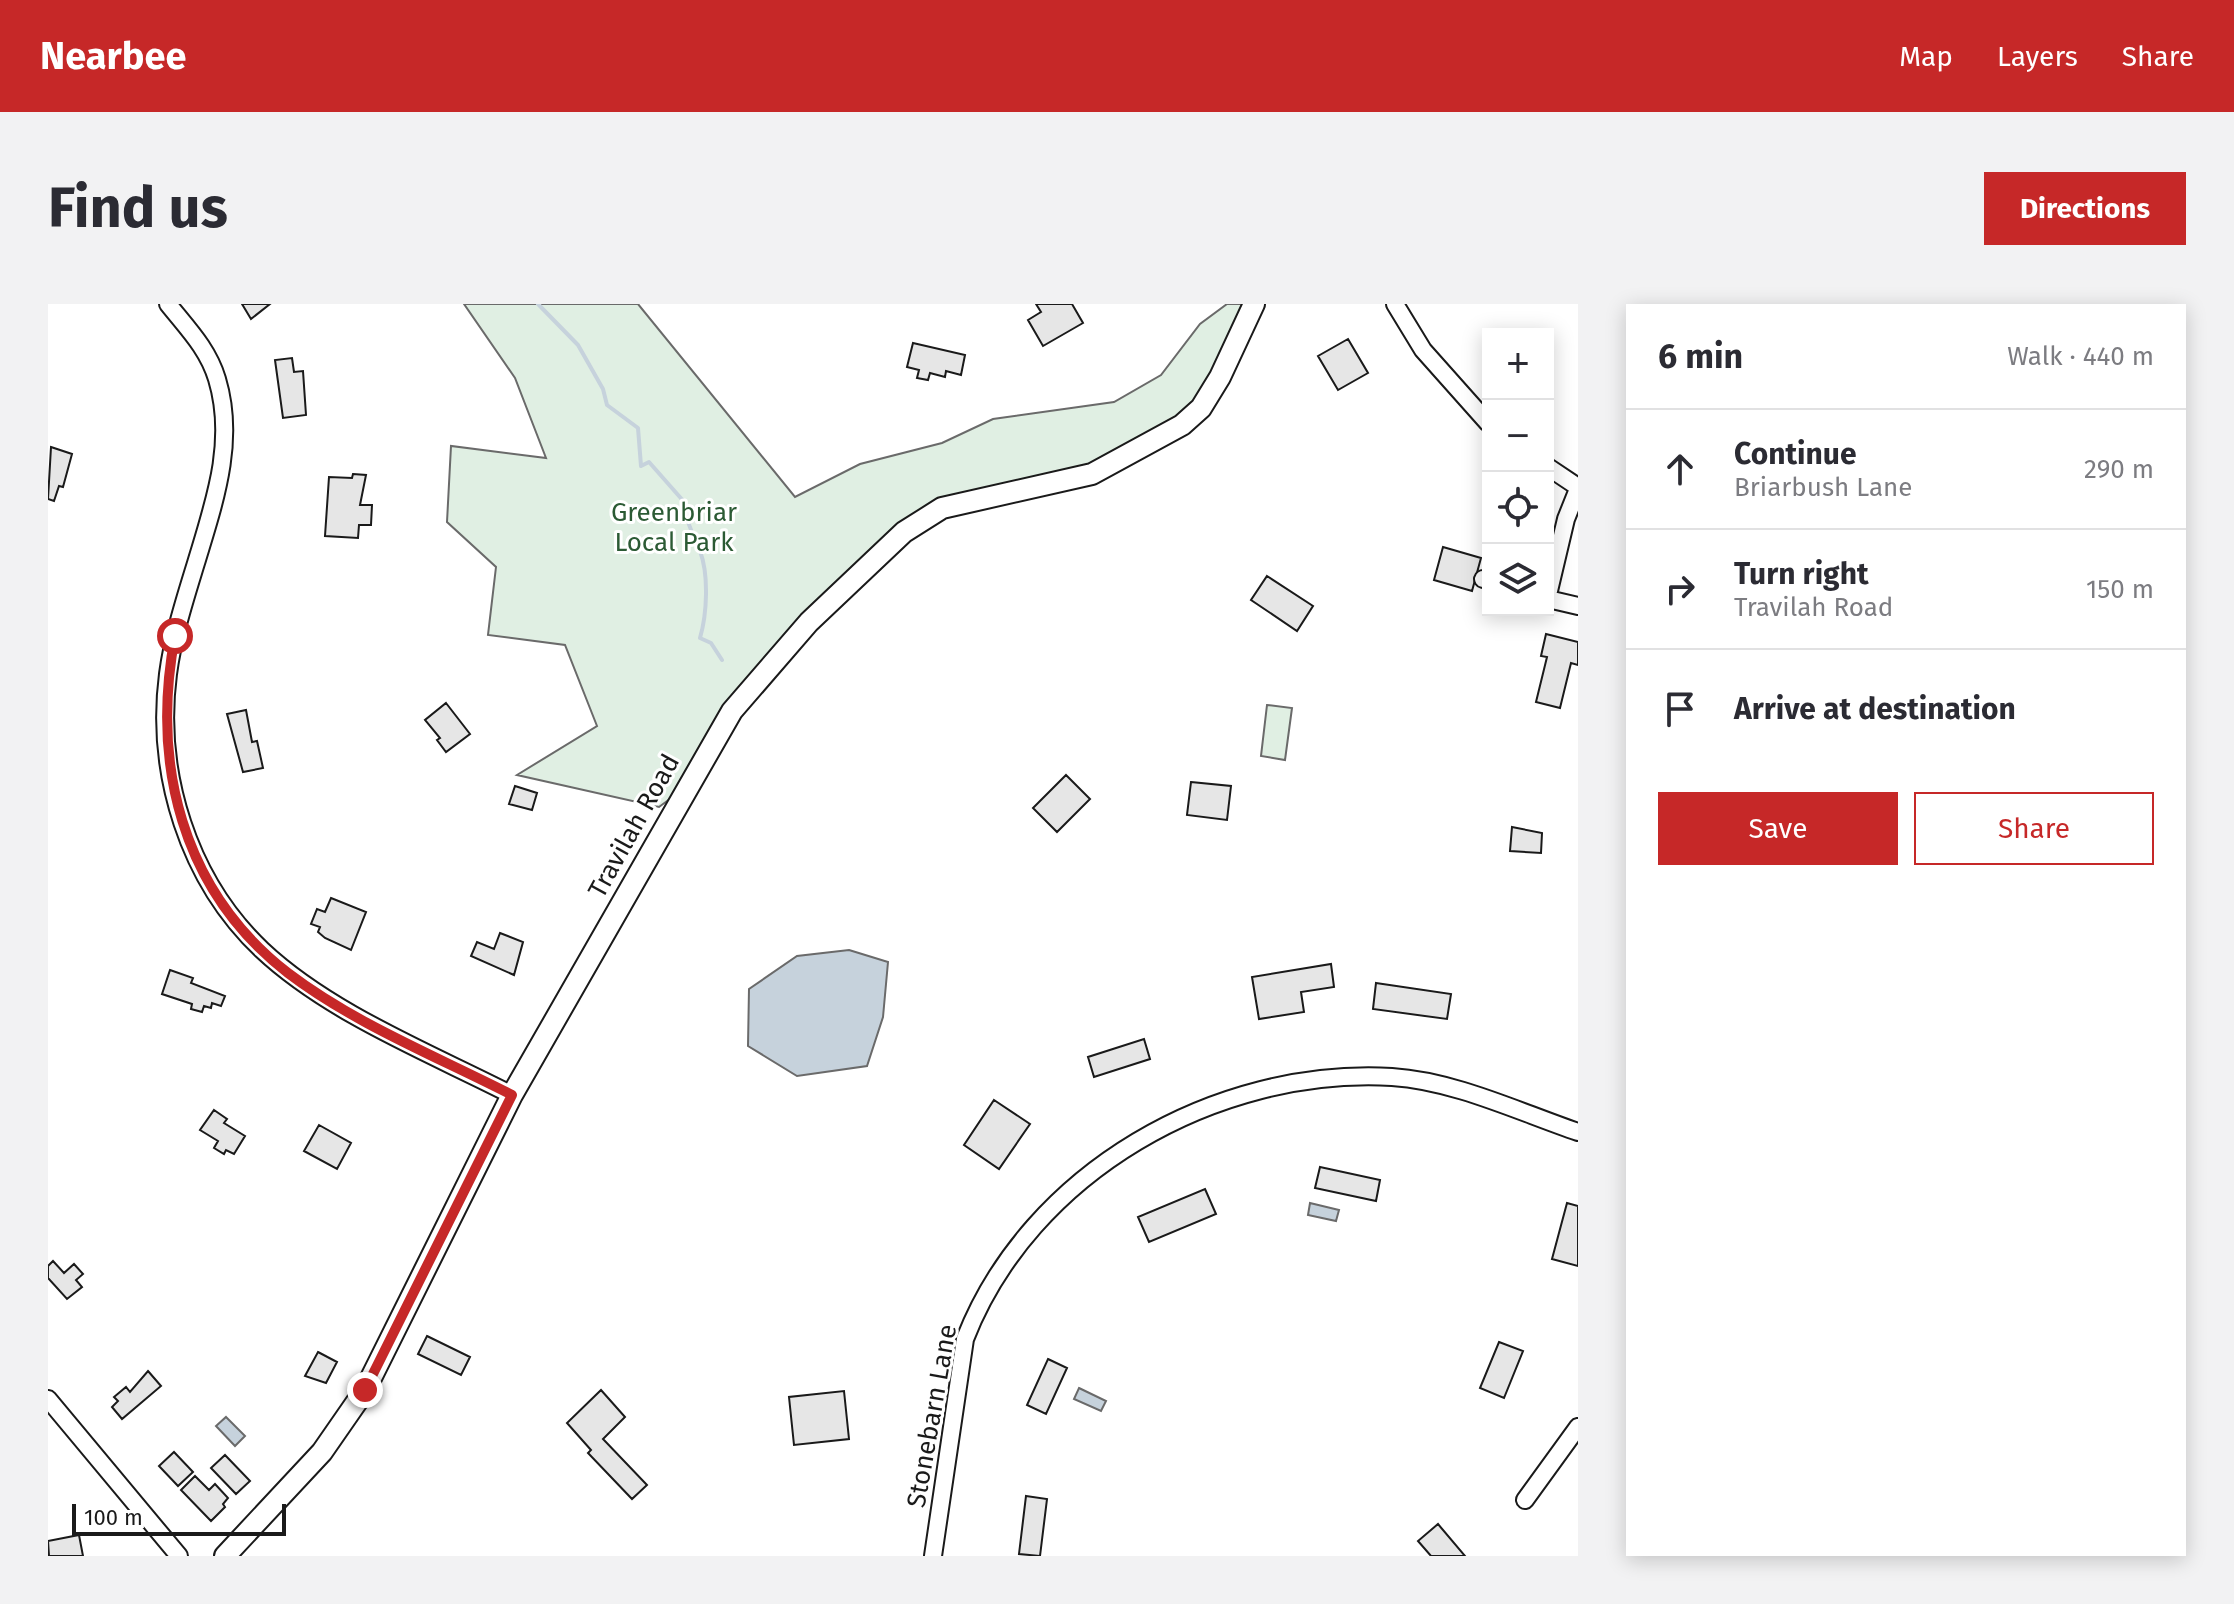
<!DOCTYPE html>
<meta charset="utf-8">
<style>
:root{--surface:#fff;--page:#f2f2f3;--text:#2b2b33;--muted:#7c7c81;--line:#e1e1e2;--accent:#c62828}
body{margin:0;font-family:"Fira Sans",sans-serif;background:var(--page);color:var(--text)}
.controls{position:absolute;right:24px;top:24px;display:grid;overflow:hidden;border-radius:0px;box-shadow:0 4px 20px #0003}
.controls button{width:72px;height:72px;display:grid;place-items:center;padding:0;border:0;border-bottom:2px solid var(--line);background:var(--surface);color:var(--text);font:40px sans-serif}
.scale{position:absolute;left:24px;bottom:20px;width:214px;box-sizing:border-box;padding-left:8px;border:4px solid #1a1a1a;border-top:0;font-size:22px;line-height:28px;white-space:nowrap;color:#1a1a1a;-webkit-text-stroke:6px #fff;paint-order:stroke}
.stop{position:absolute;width:24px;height:24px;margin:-18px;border:6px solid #c62828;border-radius:50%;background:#fff}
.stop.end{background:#c62828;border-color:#fff;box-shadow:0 2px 8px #0008}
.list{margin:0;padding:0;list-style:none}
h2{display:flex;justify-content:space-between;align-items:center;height:104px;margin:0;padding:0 32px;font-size:34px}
h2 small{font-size:26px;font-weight:400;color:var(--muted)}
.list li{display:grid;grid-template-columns:52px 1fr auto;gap:24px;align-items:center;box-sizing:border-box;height:120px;padding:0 32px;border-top:2px solid var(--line)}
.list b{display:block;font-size:30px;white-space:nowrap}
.list p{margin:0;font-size:26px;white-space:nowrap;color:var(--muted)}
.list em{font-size:26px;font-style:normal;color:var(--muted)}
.actions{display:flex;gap:16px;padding:24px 32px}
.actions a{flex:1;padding:18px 0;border:2px solid var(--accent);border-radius:0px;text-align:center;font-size:28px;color:var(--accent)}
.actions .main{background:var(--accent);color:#fff}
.icon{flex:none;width:44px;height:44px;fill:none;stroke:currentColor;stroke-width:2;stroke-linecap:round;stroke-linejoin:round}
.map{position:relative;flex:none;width:1530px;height:1252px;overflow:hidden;border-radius:0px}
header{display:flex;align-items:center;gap:48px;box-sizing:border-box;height:112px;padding:0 40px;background:var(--accent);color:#fff}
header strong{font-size:38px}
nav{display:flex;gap:44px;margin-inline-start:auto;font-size:28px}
.intro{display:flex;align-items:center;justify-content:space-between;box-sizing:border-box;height:192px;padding:0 48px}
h1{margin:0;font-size:56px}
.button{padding:20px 36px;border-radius:0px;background:var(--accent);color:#fff;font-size:28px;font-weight:700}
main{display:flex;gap:48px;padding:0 48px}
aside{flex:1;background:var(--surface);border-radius:0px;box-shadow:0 4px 20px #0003}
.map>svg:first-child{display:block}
.green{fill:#e0efe3;stroke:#6a6a6a;stroke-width:2}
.water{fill:#c6d2dc;stroke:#6a6a6a;stroke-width:2}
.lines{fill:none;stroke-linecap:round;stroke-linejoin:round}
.stream{stroke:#c6d2dc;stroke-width:4}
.building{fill:#e6e6e6;stroke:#1a1a1a;stroke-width:2}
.minor-casing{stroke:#1a1a1a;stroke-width:20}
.major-casing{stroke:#1a1a1a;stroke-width:24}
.minor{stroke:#fff;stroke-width:16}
.major{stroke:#fff;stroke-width:20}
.route{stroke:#c62828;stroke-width:10}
.labels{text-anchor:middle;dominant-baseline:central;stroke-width:6;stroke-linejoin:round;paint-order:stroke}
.park-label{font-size:26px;fill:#2b5a34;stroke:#fff}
.street-label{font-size:26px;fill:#1a1a1a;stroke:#fff}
</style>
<header>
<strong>Nearbee</strong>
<nav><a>Map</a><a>Layers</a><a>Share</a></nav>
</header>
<div class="intro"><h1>Find us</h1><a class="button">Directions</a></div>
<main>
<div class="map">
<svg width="1530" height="1252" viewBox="0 0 1530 1252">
<rect width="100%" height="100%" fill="#fff"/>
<path class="green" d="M416,0H590L747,193L812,160L894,139L945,115L1066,98L1113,71L1152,20L1179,0H1206L1153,104L1044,170L894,204L761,318L638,483L611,503L469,471L549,422L517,341L440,331L448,263L399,218L403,142L498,154L467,74Z
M1219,401L1244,404L1237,456L1213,452Z"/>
<path class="water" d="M801,646L840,658L835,713L819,762L749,772L700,742L701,685L749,652Z
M1262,899L1291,906L1288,917L1260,911Z
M1031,1084L1058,1097L1053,1107L1026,1095Z
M178,1113L197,1132L187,1142L168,1122Z"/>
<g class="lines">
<path class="stream" d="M490,0L530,41L555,85L559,101L590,124L593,162L601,158L638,200C637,219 646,230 652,247C661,271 659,310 652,334L663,339L674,356"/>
</g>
<path class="building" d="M194,0H222L203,15Z
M988,0H1024L1035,19L995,42L980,16L993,8Z
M1300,35L1320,69L1290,86L1270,52Z
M865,39L917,51L913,71L898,67L897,73L882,69L880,76L869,74L871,66L859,63Z
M244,54L246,68L255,67L258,111L235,114L227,56Z
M3,143L24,150L15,183L11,182L6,197L0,195Z
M305,170L318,171L312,201H324L323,221H311L310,234L277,232L281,173L304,174Z
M1395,243L1433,254L1424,287L1386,276Z
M1219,272L1265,302L1249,327L1203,296Z
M1498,330L1530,338V361L1523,359L1512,404L1488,398L1499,353L1493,352Z
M398,399L422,430L398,448L389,436L392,434L377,416Z
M198,406L204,438L209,437L215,464L195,468L179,410Z
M1018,471L1042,495L1009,528L985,504Z
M1143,478L1183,482L1179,516L1139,511Z
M467,482L489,489L484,506L461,500Z
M1464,523L1494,529L1493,549L1462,547Z
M283,594L318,608L303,646L277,634L270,628L272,623L263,620L269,605L277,608Z
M452,629L475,638L466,671L423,652L429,638L446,645Z
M1283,660L1286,683L1253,688L1256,708L1211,715L1204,673Z
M122,666L145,674L143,679L177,692L173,702L164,699L163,704L156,702L154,708L143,705L144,700L114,690Z
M1328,679L1403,690L1399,715L1325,705Z
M1096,735L1102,755L1046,773L1040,753Z
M946,796L982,820L951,865L916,841Z
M166,806L179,815L176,819L197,832L186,850L178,846L176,850L166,844L170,837L152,826Z
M271,821L303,839L289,865L256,847Z
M1272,863L1332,876L1328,897L1267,884Z
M1157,885L1168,910L1101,938L1090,913Z
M1519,899L1530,902V962L1504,955Z
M5,957L16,969L26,960L35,970L28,976L34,983L19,995L0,974V962Z
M379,1032L422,1053L413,1071L370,1050Z
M1451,1038L1475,1047L1456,1094L1432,1084Z
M270,1048L289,1058L278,1079L257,1072Z
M1000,1055L1019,1064L998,1110L979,1101Z
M100,1067L113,1082L74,1115L64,1103L70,1097L66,1093L78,1083L82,1088Z
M553,1086L577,1113L555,1135L599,1181L584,1195L540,1149L543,1146L519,1119Z
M796,1087L801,1135L746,1141L741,1093Z
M126,1148L145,1168L130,1182L111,1162Z
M177,1151L202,1177L188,1190L163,1164Z
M147,1172L161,1186L167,1180L180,1194L175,1200L177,1203L163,1217L133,1186Z
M978,1192L999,1195L992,1252L971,1250Z
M1390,1220L1417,1252H1383L1370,1237Z
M31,1231L35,1252H1L0,1237Z"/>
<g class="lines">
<g class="minor-casing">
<path id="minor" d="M120,0C140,25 160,45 169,75C188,138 166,199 148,259C137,295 125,332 120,370C107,469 140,576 214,646C281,709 382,749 464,791
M1347,0L1375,46L1440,119
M1500,163L1530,183
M1435,275L1440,276
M1500,291L1518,215L1530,185
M1500,295L1530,302
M0,1095L131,1252
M1477,1196L1530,1123
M885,1252L917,1035C982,868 1168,763 1344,773C1407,777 1471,808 1530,828"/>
</g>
<g class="major-casing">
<path id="major" d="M177,1252L274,1148L317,1086L464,791L684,407L761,318L856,228L894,204L1044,170L1134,121L1153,104L1172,73L1206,0"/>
</g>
<use href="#minor" class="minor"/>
<use href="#major" class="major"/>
</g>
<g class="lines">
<path class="route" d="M127,332C103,459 133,586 240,669C307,720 390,753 464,791L317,1086"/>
</g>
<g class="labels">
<g class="park-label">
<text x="626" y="208">Greenbriar<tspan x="626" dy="30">Local Park</tspan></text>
</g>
<g class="street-label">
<text transform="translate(586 522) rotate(-61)">Travilah Road</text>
<text transform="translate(884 1112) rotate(-80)">Stonebarn Lane</text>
</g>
</g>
</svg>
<div class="controls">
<button>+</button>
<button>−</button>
<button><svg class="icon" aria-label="locate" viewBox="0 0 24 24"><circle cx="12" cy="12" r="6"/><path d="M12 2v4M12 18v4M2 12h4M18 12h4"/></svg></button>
<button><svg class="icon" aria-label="layers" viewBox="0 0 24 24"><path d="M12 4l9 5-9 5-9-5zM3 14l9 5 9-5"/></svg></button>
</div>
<div class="scale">100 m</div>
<div class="stop" style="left:127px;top:332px"></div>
<div class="stop end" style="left:317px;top:1086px"></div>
</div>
<aside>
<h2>6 min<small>Walk · 440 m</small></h2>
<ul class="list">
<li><svg class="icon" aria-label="ahead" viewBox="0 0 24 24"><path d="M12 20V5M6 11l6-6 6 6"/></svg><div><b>Continue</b><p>Briarbush Lane</p></div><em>290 m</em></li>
<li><svg class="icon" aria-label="right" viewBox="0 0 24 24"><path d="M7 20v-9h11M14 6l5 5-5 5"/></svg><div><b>Turn right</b><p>Travilah Road</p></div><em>150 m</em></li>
<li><svg class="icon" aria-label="arrive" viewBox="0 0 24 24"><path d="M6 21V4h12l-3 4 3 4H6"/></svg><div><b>Arrive at destination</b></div></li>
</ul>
<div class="actions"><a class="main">Save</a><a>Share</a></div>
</aside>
</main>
